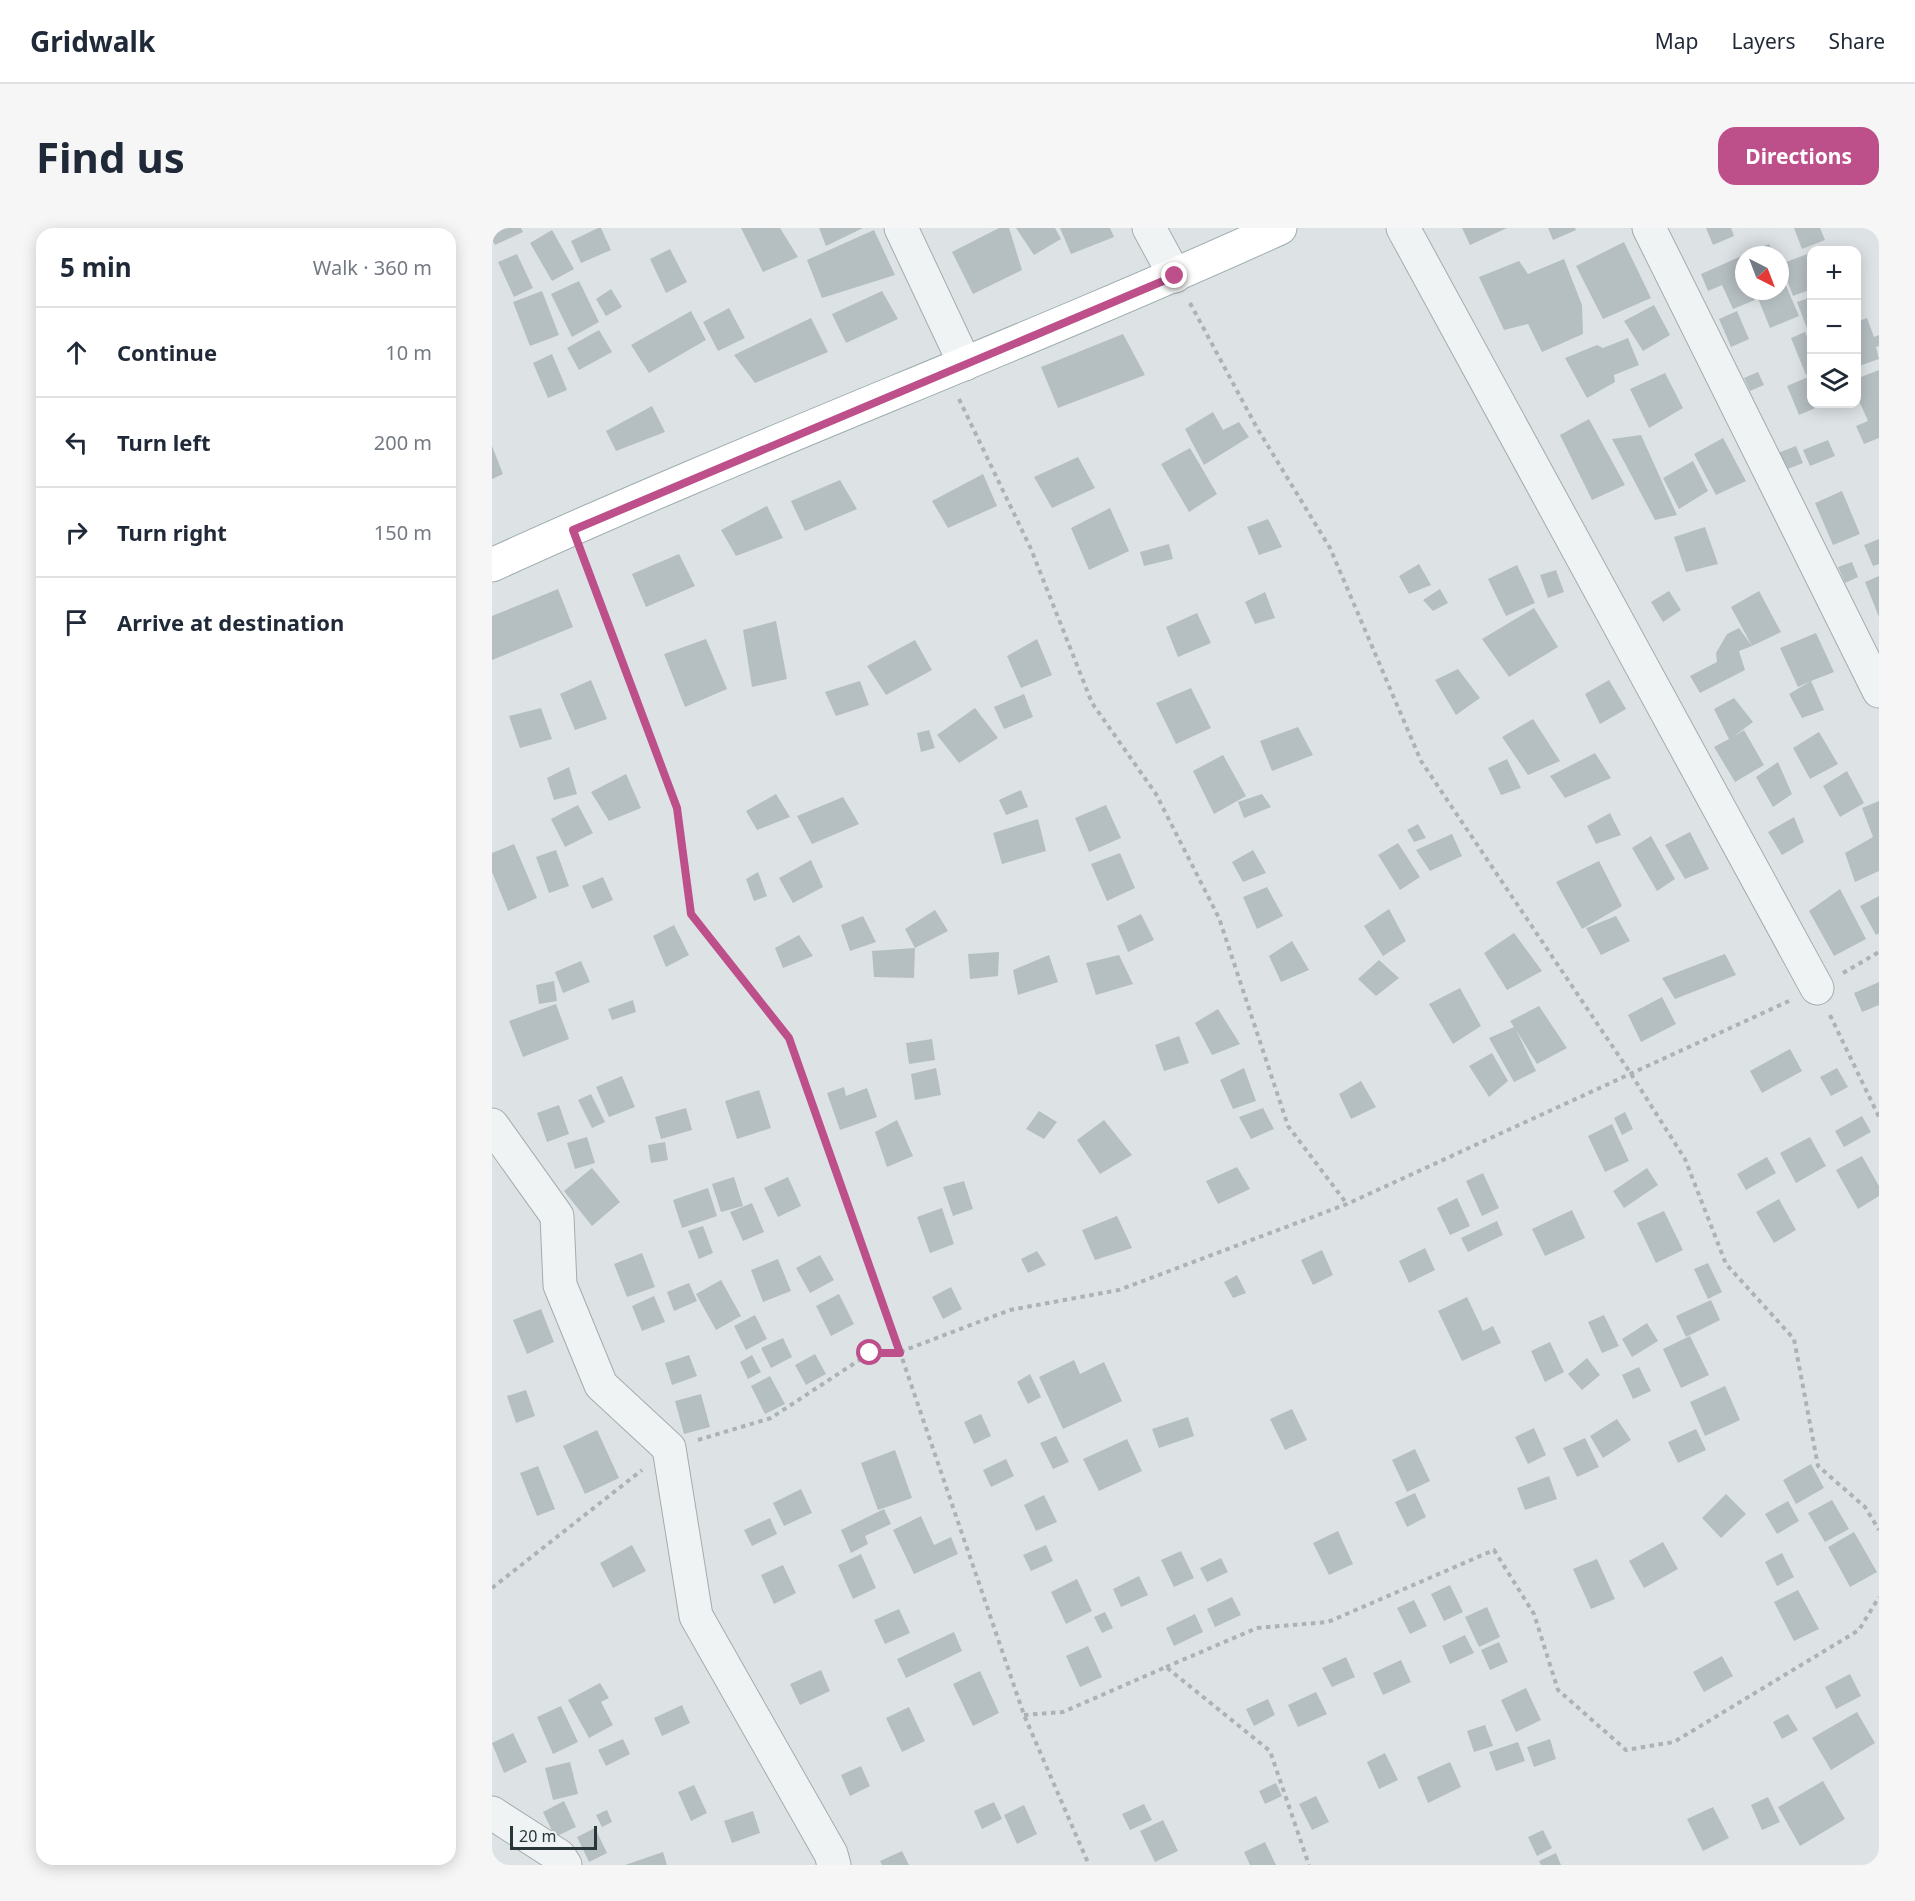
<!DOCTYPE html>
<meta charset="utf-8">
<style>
:root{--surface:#fff;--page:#f6f6f7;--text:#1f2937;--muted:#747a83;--line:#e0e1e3;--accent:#bd4f8b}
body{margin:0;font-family:"Noto Sans",sans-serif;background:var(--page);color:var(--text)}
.controls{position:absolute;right:18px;top:18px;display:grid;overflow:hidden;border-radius:12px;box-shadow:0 3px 15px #0003}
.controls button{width:54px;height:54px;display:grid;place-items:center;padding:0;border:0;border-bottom:2px solid var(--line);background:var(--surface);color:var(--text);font:30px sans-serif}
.compass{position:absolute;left:1243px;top:18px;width:54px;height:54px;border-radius:50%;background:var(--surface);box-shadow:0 3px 15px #0003;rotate:138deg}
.scale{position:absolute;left:18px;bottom:15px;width:87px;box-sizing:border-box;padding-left:6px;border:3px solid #28363a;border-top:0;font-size:16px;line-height:21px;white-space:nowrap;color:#28363a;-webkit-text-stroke:4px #ecf2f3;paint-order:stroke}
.stop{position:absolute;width:18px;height:18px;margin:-14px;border:4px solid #bd4f8b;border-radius:50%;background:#fff}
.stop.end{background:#bd4f8b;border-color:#fff;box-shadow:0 2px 6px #0008}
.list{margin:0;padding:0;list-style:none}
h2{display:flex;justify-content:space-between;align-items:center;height:78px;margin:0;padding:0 24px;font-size:26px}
h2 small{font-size:20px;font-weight:400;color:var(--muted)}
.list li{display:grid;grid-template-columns:39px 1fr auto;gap:18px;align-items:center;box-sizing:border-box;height:90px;padding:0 24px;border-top:2px solid var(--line)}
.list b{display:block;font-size:22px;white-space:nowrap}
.list em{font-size:20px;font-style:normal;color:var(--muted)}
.icon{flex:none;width:33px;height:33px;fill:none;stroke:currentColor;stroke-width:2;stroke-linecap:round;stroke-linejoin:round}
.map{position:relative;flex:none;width:1387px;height:1637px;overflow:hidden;border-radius:18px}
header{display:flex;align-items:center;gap:36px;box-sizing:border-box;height:84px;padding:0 30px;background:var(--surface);border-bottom:2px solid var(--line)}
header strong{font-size:28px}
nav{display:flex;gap:33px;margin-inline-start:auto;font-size:21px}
.intro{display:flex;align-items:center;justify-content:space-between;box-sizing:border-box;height:144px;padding:0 36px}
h1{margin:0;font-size:42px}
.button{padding:15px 27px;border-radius:18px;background:var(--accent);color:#fff;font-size:21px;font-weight:700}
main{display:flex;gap:36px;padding:0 36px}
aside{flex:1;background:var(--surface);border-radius:18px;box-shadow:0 3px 15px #0003}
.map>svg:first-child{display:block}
.building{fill:#b5bec1}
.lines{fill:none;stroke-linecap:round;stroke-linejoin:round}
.minor-casing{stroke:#a3acae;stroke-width:35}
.primary-casing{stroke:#9eacaf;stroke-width:35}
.path{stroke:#abb3b5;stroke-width:4;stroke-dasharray:4.5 4.5;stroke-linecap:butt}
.minor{stroke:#eff3f4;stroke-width:33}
.primary{stroke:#fff;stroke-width:33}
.route{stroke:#bd4f8b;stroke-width:8}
</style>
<header>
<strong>Gridwalk</strong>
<nav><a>Map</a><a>Layers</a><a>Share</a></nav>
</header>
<div class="intro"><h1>Find us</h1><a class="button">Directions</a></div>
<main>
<aside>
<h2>5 min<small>Walk · 360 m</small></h2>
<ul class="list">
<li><svg class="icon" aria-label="ahead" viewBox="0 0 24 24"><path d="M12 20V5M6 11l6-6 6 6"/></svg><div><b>Continue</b></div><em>10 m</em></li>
<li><svg class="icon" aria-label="left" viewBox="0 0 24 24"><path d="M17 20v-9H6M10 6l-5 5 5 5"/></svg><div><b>Turn left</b></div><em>200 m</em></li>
<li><svg class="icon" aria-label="right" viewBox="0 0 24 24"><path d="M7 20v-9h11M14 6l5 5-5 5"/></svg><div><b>Turn right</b></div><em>150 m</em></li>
<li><svg class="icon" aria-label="arrive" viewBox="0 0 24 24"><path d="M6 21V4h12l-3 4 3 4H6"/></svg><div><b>Arrive at destination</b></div></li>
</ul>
</aside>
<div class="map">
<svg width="1387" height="1637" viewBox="0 0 1387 1637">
<rect width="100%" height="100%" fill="#dde3e5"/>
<path class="building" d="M0,0H29L31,4L3,17L0,12Z
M106,0H109L119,22L89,35L79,13Z
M249,0H288L306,29L271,44Z
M327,0H371L334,18Z
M507,0H517L530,42L481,66L460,24Z
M524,0H563L569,11L542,27Z
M568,0H618L622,9L579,26Z
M970,0H1015L978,17Z
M1056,0H1083L1084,2L1061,12Z
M1214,0H1239L1242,8L1221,17Z
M1302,0H1328L1333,12L1310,21Z
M60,2L82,41L60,53L38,15Z
M382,2L403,47L330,70L315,32Z
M1132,14L1159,70L1111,91L1084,38Z
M1277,16L1281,27H1252Z
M178,21L195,54L174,65L158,31Z
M1318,25L1320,61L1301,68L1289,36Z
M25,26L41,60L22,69L6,34Z
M1252,27V63H1259L1263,72L1241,81L1230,57L1216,63L1209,46Z
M1072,31L1090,77L1091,106L1050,124L1036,96L1012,102L987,49L1027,33L1036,46Z
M1290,48L1307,88L1278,100L1263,63H1288V49Z
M87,53L107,94L80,109L59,66Z
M119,61L130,79L114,88L104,71Z
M50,63L67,107L38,118L21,74Z
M390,63L406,91L354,115L340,86Z
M1320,69V111H1319L1305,74Z
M1162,77L1178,107L1151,123L1132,93Z
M237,80L253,110L226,123L211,94Z
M199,83L214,112L157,145L139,117Z
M1245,83L1257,111L1239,119L1227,91Z
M319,90L336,124L263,155L242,127Z
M1375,90L1382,109L1387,107V118L1384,119L1387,131L1364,139V94Z
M107,102L120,124L87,142L75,120Z
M1313,104L1320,119V145L1314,147L1299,110Z
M631,106L653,147L566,180L549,139Z
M1136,110L1147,137L1122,147L1123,154L1095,170L1073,130L1105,117L1111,120Z
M60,126L75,162L56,170L41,135Z
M1387,142V210L1372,216L1364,198L1376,193L1364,166V151Z
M1266,144L1272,157L1258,163L1252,150Z
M1173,145L1191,180L1157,200L1138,161Z
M1316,149L1320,158V176H1327L1328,178L1307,187L1295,158Z
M160,178L173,204L124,223L114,203Z
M721,184L731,202L747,194L757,209L712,237L693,201Z
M1097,191L1133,257L1100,272L1068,207Z
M1149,207L1185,287L1163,292L1120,211Z
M1231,210L1254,253L1224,267L1202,226Z
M1336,212L1343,228L1318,238L1311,222Z
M0,218L11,246L0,251Z
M1304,218L1311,235L1293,242L1286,225Z
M698,220L725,266L697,284L669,236Z
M586,229L603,260L560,280L542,249Z
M1201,233L1216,263L1187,281L1171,250Z
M491,246L505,278L456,300L440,273Z
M348,252L365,281L313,303L299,273Z
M1350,263L1368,306L1341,317L1323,275Z
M275,278L291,310L244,328L229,302Z
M618,280L637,323L597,342L579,300Z
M776,291L790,319L767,327L755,299Z
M1213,299L1226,336L1194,344L1182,309Z
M1387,311V336L1381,338L1372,317Z
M677,316L681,331L652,338L648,324Z
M187,326L203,358L154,379L140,346Z
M1360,334L1366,349L1353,355L1346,339Z
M927,336L939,357L917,366L907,348Z
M1025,337L1043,375L1014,388L996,351Z
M1064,342L1072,364L1056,370L1048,347Z
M1387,348V389L1373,354Z
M66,361L81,399L0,432V388Z
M948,361L956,375L941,383L931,372Z
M1177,363L1189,382L1171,394L1159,374Z
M1267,363L1289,404L1260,418L1239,379Z
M773,364L783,390L763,396L753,374Z
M1042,380L1066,419L1017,449L990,411Z
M705,385L719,415L686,429L674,399Z
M284,393L295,451L260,459L251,402Z
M1247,400L1260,418L1247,423L1253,442L1208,465L1198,448L1225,434L1224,425L1235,406Z
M1324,405L1342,444L1319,453L1332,482L1310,490L1297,466L1319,453L1306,459L1288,420Z
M214,411L235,461L193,479L172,426Z
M545,411L560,447L529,460L515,428Z
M423,412L440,442L394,467L375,438Z
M966,441L988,470L964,487L943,452Z
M99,452L115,491L83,502L68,466Z
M1117,452L1134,481L1108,496L1093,466Z
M368,453L377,477L344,488L333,464Z
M699,460L719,500L684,516L664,475Z
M532,466L541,489L512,501L502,479Z
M1242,470L1261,494L1241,509L1252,502L1272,537L1243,554L1222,519L1237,511L1222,481Z
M49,480L60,511L28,520L17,488Z
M483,480L506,510L467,535L445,507Z
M1041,491L1068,533L1036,547L1010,509Z
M806,499L821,527L780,543L768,513Z
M437,502L443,520L429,524L425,505Z
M1327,504L1346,536L1318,551L1301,520Z
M1103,525L1119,550L1073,570L1058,548Z
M731,527L754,568L722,586L701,543Z
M1015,531L1029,560L1009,567L996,540Z
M1286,534L1300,566L1281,579L1264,549Z
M77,539L85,566L62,572L55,550Z
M1355,543L1372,575L1348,589L1331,558Z
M134,546L149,580L117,593L99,564Z
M529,562L536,579L514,587L507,572Z
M284,566L298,589L265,602L254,583Z
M770,566L779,579L752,590L746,574Z
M351,569L367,596L320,616L305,588Z
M1387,573V643L1363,654L1353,625L1381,609L1370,580Z
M86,577L101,605L73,619L59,591Z
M614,577L629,610L597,624L583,590Z
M1118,585L1129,607L1104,616L1095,598Z
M1302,589L1312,614L1290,627L1276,604Z
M546,591L554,623L510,636L501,605Z
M926,596L934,610L922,614L915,602Z
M1198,604L1217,641L1193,651L1173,617Z
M960,606L970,628L938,643L924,622Z
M1159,608L1183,651L1165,663L1140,620Z
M906,615L928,649L908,662L886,627Z
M22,616L45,670L16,683L0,644V625Z
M64,622L77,658L57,665L44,629Z
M761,622L774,645L751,654L740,634Z
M628,625L643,660L615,673L599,636Z
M319,632L331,659L301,675L287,650Z
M1107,633L1130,678L1090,701L1064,654Z
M266,644L275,668L262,673L254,651Z
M111,649L121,672L100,681L90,658Z
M775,659L791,688L765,701L751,669Z
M1348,661L1374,711L1342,728L1317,683Z
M1387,668V705L1384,707L1368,678Z
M897,681L914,713L891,728L872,698Z
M443,682L456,703L423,720L413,701Z
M649,686L662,712L636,724L625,698Z
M371,688L384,714L358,723L349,697Z
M1124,688L1138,713L1109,727L1094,700Z
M182,697L197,727L174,739L161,708Z
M1022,705L1050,743L1015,762L992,725Z
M307,707L321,728L291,740L283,720Z
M800,713L817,742L789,754L777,728Z
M423,720L422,750L382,749L380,723Z
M507,724L506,748L478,751L476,726Z
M1233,726L1244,747L1183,771L1170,750Z
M557,727L566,754L526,767L521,742Z
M627,727L641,756L604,767L594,735Z
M887,732L907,750L884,768L866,751Z
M89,733L98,754L71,765L63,744Z
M62,753L65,773L47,776L44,757Z
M1387,754V777L1370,784L1362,765Z
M968,760L989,798L961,816L937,776Z
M1170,769L1184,796L1149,814L1136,787Z
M141,772L144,784L120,792L116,781Z
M64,776L77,811L31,829L17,793Z
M1047,778L1075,820L1045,836L1024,802L1044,843L1022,854L997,810L1022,799L1018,793Z
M726,781L748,816L720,827L703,795Z
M687,808L697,835L672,843L663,817Z
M440,811L443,832L417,836L414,815Z
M1298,821L1310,843L1270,865L1258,843Z
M1000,825L1016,853L997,869L977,838Z
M444,840L449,867L423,872L419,846Z
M752,840L764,873L741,881L728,852Z
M1345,840L1356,859L1339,868L1328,849Z
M130,848L143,879L117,889L104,859Z
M869,853L884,879L859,891L847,866Z
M352,859L354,868L375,860L385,889L348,902L335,865Z
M267,862L279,900L245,911L233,873Z
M99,866L113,894L100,900L86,872Z
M67,877L77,906L55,914L45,885Z
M194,880L200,902L169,911L163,889Z
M771,880L782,901L759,911L747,889Z
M547,883L565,894L552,911L534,901Z
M1133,884L1141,901L1130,907L1122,890Z
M1370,888L1379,904L1352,919L1343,903Z
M405,892L421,928L395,939L383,904Z
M612,892L640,927L608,946L585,912Z
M1120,896L1137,933L1113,944L1096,908Z
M95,909L103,935L83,941L75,915Z
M1318,909L1334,938L1304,955L1288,925Z
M173,914L176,932L159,935L156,917Z
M1370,928L1387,958V968L1366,981L1344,942Z
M1275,929L1284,945L1254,962L1245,946Z
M745,939L758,961L726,976L714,953Z
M100,940L128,974L100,998L72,963Z
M1155,940L1166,957L1132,980L1121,963Z
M991,945L1007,980L990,988L974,953Z
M242,949L251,978L229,984L220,956Z
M296,949L309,978L286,989L272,960Z
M472,953L481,981L461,988L451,959Z
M216,960L225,988L190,1000L181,972Z
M965,970L978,998L958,1007L945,980Z
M1287,971L1304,1002L1282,1015L1264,984Z
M260,975L272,1004L251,1013L238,984Z
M450,980L462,1016L438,1025L425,989Z
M1080,982L1093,1010L1053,1028L1040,1001Z
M1172,983L1191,1022L1164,1035L1145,995Z
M625,988L640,1020L603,1032L590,1002Z
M1005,993L1011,1007L976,1024L969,1010Z
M211,998L221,1025L207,1031L196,1003Z
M933,1020L943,1042L917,1055L907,1033Z
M830,1022L841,1047L821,1057L809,1032Z
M545,1023L554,1037L536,1045L529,1031Z
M150,1025L163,1059L135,1069L122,1036Z
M328,1027L342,1052L318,1065L304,1040Z
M286,1031L299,1063L271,1074L259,1042Z
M1216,1035L1230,1064L1216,1071L1202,1041Z
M745,1047L754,1065L741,1070L732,1054Z
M229,1052L249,1088L224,1102L204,1066Z
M197,1055L205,1073L182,1083L175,1064Z
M459,1059L470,1081L451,1091L440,1069Z
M347,1066L362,1096L339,1108L324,1078Z
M162,1068L173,1094L150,1103L140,1078Z
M975,1069L991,1103L1001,1098L1009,1115L970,1133L946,1083Z
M1219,1072L1228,1092L1194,1109L1184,1088Z
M49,1081L62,1114L35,1126L21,1092Z
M263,1087L275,1111L254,1122L242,1098Z
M1112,1087L1127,1118L1110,1125L1096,1094Z
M1155,1095L1166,1113L1140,1129L1130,1111Z
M1198,1108L1217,1147L1189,1160L1171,1121Z
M291,1110L300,1129L279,1140L269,1120Z
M1058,1114L1072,1144L1053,1154L1039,1123Z
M323,1126L334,1146L314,1157L303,1137Z
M197,1127L205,1148L180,1157L173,1135Z
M260,1127L269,1144L256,1151L248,1134Z
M1095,1130L1108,1147L1090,1162L1076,1146Z
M582,1132L588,1146L612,1134L630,1173L571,1201L547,1149Z
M1147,1139L1159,1163L1141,1171L1130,1147Z
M538,1146L549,1169L536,1176L525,1154Z
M278,1148L293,1176L273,1186L259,1158Z
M1233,1158L1248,1192L1213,1208L1198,1174Z
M34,1162L43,1188L24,1195L15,1168Z
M209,1166L218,1199L192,1206L183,1173Z
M800,1181L815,1212L793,1222L778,1191Z
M489,1186L499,1208L482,1216L472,1194Z
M696,1189L702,1208L667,1220L660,1201Z
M1125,1191L1139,1212L1111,1230L1098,1208Z
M1042,1200L1054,1227L1036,1236L1023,1209Z
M1204,1201L1214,1222L1186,1235L1176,1214Z
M105,1202L127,1250L93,1266L71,1218Z
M564,1208L577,1234L561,1241L548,1215Z
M1093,1210L1107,1239L1085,1249L1071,1220Z
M635,1211L650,1243L607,1263L591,1231Z
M923,1221L938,1253L915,1264L900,1232Z
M403,1222L420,1270L386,1282L369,1235Z
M514,1231L522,1248L499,1259L491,1242Z
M1319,1236L1332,1260L1304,1276L1291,1252Z
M46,1238L63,1281L45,1288L28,1245Z
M1057,1248L1065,1271L1033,1282L1025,1260Z
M309,1261L320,1285L292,1298L281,1275Z
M923,1265L934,1289L915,1299L903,1274Z
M1234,1266L1254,1286L1229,1310L1210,1290Z
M552,1267L565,1294L544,1303L532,1277Z
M1340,1272L1357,1301L1333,1314L1316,1285Z
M1296,1273L1307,1293L1285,1306L1273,1286Z
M392,1281L399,1296L373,1308L376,1316L359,1325L349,1302Z
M429,1288L442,1317L459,1309L466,1326L422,1346L401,1302Z
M278,1290L285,1306L260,1318L252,1302Z
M846,1303L861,1336L837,1347L821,1315Z
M1362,1304L1385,1344L1358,1359L1336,1319Z
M1171,1314L1186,1341L1152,1360L1137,1333Z
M140,1317L154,1343L121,1360L108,1335Z
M554,1317L561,1333L539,1343L531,1327Z
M689,1323L702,1350L682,1359L669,1332Z
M1290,1325L1302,1349L1285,1358L1273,1334Z
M369,1326L384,1360L361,1371L346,1337Z
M729,1330L736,1344L715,1354L708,1340Z
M1105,1331L1123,1371L1099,1381L1081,1341Z
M291,1337L304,1365L282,1376L269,1347Z
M647,1348L656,1367L629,1379L621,1361Z
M585,1351L600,1383L574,1396L559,1364Z
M958,1357L971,1384L952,1393L939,1366Z
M1306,1362L1327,1401L1302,1413L1282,1374Z
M740,1369L749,1387L723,1399L715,1381Z
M922,1372L935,1398L918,1406L905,1380Z
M995,1379L1008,1409L987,1419L973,1389Z
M407,1381L418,1405L393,1416L382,1392Z
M613,1384L621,1400L610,1405L602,1389Z
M703,1386L711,1404L682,1418L674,1400Z
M462,1404L470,1423L414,1450L405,1431Z
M973,1407L982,1425L958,1436L950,1418Z
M1007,1414L1016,1434L998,1442L989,1422Z
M596,1418L610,1449L588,1459L574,1428Z
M1230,1428L1241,1448L1212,1464L1201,1444Z
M854,1429L863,1449L840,1459L830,1440Z
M909,1432L919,1454L891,1467L881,1445Z
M329,1442L338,1463L308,1477L298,1456Z
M488,1443L507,1485L481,1498L461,1456Z
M1358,1446L1369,1468L1344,1481L1333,1459Z
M108,1455L117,1470L109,1474L121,1497L97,1510L76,1472Z
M1034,1460L1049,1492L1024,1504L1009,1472Z
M824,1464L835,1486L806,1499L796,1477Z
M776,1471L783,1487L762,1498L754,1481Z
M190,1477L198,1495L170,1508L162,1490Z
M69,1478L86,1514L61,1526L45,1489Z
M417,1479L433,1513L410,1524L394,1490Z
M1365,1484L1383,1515L1339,1542L1320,1510Z
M1296,1486L1306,1502L1290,1511L1281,1494Z
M993,1497L1001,1518L982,1524L975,1503Z
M21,1505L35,1534L12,1545L0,1515Z
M131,1511L138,1526L114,1538L106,1522Z
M1058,1511L1064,1531L1042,1539L1035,1519Z
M1026,1514L1033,1533L1004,1543L997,1524Z
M893,1525L906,1552L887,1561L875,1534Z
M78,1534L86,1566L61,1572L53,1540Z
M958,1534L969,1559L936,1575L925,1549Z
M369,1538L378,1558L358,1568L349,1547Z
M1331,1553L1353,1591L1308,1618L1286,1579Z
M784,1555L790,1568L773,1576L767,1563Z
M202,1557L215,1585L199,1593L186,1564Z
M824,1568L837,1594L820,1602L807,1576Z
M1276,1569L1288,1594L1270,1602L1259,1577Z
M72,1573L84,1599L63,1609L51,1584Z
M502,1574L510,1591L490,1601L482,1583Z
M652,1576L660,1592L638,1602L630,1586Z
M532,1577L545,1606L525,1616L512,1587Z
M1221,1579L1237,1610L1211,1623L1195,1591Z
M115,1582L120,1594L110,1599L104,1587Z
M261,1583L268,1605L240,1615L232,1593Z
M671,1592L686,1623L663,1634L648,1603Z
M103,1600L115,1625L97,1634L85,1609Z
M1051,1602L1060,1620L1045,1628L1036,1609Z
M773,1614L784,1637H758L752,1624Z
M410,1623L417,1637H390L388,1633Z
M171,1624L175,1637H133Z
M1064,1625L1069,1637H1049L1047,1633Z"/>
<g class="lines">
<g class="minor-casing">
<path id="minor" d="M409,0L473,136
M657,0L683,48
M911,0L1325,760
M1157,0L1387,463
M0,897L65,988L68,1057L109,1157L177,1220L204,1388L339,1626L342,1637
M0,1585L67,1628L73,1637"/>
</g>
<g class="primary-casing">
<path id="primary" d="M0,337C260,218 528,118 788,0"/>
</g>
<path class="path" d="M698,75L765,200L838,320L929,533L1139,846L1193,931L1234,1036L1302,1111L1326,1238L1373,1279L1387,1302
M467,171L539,321L600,475L664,566L727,690L796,898L855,976
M92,329L185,581L199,686L297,810L408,1124L532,1487L597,1637
M1351,745L1387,724
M1338,787L1387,889
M206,1212L279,1190L378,1125L408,1124L518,1082L627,1062L855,976L1297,773
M0,1360L150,1242
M674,1439L765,1400L836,1394L1002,1322L1042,1386L1066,1462L1134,1522L1182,1514L1367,1402L1387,1369
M532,1487L571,1484L674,1439L778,1523L817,1637"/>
<use href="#minor" class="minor"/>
<use href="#primary" class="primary"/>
</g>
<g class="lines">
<path class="route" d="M378,1125H408L297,810L199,686L185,580L81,302L683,48"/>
</g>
</svg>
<div class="controls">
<button>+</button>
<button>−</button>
<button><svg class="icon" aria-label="layers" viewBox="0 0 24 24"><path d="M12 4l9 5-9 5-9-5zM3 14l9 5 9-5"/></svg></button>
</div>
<svg class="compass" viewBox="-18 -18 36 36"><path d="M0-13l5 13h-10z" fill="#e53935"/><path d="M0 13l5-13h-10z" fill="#747a83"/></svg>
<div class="scale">20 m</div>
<div class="stop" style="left:378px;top:1125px"></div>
<div class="stop end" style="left:683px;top:48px"></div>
</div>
</main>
